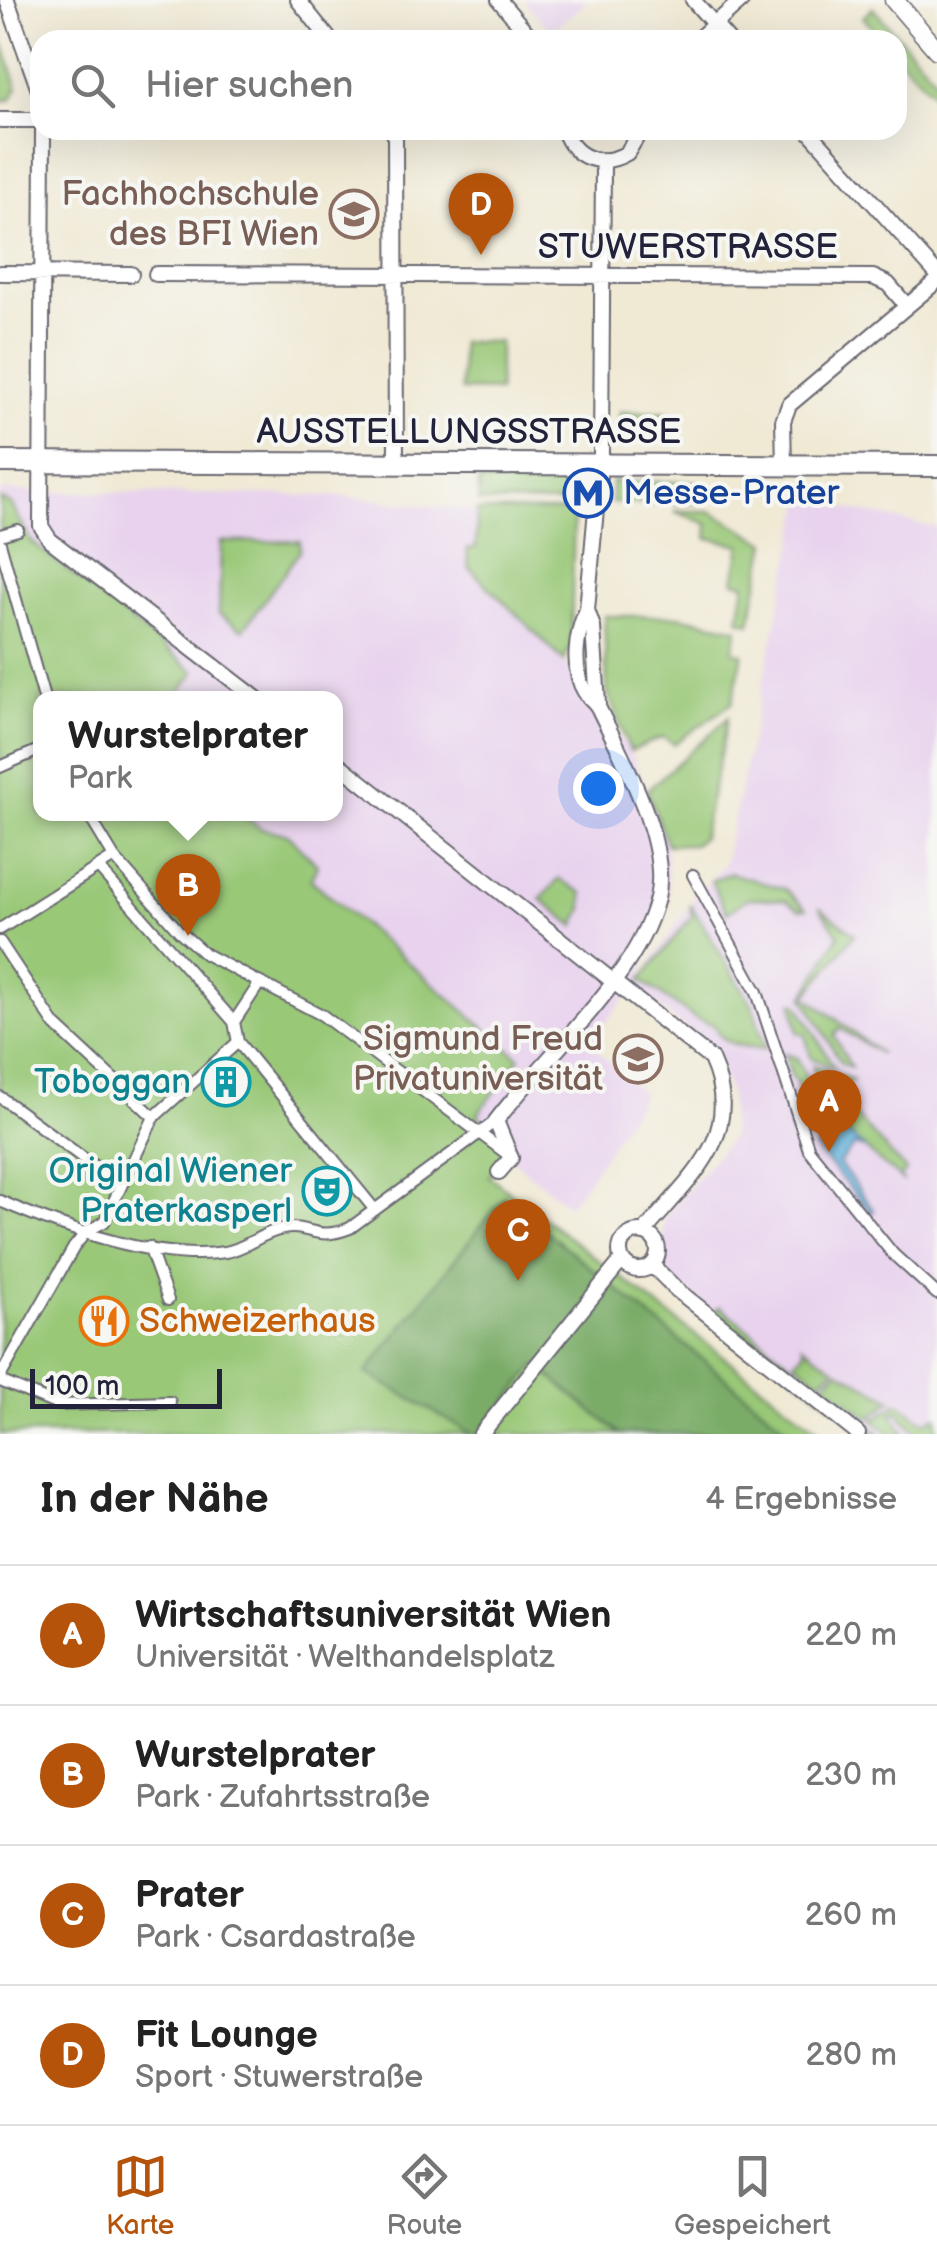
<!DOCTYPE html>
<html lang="de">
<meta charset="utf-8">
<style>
:root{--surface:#fff;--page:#f6f6f6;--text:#222;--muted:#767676;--line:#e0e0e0;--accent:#b45309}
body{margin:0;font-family:"Balsamiq Sans",sans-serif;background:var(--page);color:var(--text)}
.scale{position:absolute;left:30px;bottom:25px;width:192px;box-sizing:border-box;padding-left:10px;border:5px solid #22223b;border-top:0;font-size:28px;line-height:35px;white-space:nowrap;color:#22223b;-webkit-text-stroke:8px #f6f6f2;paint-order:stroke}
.you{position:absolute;left:598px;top:788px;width:35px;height:35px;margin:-25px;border:8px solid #fff;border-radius:50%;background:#1a73e8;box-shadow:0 0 0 15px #1a73e833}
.badge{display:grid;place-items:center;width:65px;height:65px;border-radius:50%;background:var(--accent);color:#fff;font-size:32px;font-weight:700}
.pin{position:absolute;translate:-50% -82px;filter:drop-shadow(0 2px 5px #0008)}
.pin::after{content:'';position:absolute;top:52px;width:35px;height:30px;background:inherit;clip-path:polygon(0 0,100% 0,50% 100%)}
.popup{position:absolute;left:33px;top:691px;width:310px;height:130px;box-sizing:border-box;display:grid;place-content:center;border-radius:20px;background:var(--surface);filter:drop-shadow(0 2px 8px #0005);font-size:32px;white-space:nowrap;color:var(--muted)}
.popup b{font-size:38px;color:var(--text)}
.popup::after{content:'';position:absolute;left:50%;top:100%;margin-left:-20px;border:20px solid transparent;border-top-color:var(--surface)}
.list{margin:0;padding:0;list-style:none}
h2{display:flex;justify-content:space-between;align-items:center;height:130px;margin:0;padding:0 40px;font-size:42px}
h2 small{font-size:32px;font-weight:400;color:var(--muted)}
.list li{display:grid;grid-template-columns:65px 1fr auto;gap:30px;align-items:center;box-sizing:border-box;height:140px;padding:0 40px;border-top:2px solid var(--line)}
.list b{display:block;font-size:38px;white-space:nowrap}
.list p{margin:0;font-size:32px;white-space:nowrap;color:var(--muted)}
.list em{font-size:32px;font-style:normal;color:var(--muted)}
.icon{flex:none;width:55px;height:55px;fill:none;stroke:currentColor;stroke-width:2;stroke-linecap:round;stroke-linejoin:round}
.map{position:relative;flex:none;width:937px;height:1434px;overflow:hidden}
.search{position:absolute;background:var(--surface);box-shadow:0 10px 40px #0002;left:30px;right:30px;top:30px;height:110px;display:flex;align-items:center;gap:25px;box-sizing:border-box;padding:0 35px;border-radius:30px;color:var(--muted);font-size:38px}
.sheet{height:690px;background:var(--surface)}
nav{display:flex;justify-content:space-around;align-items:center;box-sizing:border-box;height:140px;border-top:2px solid var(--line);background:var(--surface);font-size:28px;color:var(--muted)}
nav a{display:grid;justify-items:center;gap:5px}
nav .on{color:var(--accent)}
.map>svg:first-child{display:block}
.built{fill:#e8d2ee;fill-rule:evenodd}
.green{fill:#99c877;stroke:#5e7559;stroke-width:2.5}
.forest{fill:#7aac68;stroke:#4e6752;stroke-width:2.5}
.water{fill:#64b4de;stroke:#436b8c;stroke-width:2.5}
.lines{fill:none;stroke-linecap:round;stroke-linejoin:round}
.pedestrian-casing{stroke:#6a6871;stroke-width:14}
.minor-casing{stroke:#6a6871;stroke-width:18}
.tertiary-casing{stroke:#6a6871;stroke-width:21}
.secondary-casing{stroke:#6a6871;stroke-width:24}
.pedestrian{stroke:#fff;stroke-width:10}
.minor{stroke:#fff;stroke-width:14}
.tertiary{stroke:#fff;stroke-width:18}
.secondary{stroke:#fff;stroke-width:20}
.labels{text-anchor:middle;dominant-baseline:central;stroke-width:8;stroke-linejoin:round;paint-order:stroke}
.education-label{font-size:35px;fill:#785e54;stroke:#f6f6f2;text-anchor:end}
.street-label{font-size:35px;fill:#22223b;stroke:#f6f6f2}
.transit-label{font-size:35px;fill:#164399;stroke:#f6f6f2;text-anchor:start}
.culture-label{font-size:35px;fill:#0d838f;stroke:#f6f6f2;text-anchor:end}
.food-label{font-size:35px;fill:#c56008;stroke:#f6f6f2;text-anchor:start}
</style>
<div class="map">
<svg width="937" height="1434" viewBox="0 0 937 1434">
<rect width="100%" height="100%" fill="#f6f6f2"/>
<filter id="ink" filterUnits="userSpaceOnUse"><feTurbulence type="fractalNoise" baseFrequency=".01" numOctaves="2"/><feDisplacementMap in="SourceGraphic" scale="20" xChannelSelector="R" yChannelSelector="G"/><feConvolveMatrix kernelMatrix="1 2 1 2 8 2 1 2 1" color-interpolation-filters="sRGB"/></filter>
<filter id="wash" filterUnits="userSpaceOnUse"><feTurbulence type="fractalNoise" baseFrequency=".0048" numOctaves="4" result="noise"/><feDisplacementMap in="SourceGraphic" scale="40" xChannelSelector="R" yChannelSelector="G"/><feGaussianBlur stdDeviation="2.25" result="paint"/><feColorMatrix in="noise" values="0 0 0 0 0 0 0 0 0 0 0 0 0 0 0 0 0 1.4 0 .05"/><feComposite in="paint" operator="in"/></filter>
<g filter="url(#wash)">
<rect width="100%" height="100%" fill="#f0e9d4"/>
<path class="built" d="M524,0H588L551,32Z
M0,491L338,496L477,511L476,549H468L469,568L564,661L630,751L659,819L666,844L669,901L639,981L690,904L724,864L803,499L937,528V1434H869L672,1279L661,1254L665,1216L731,1138L730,1097L717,1055L635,987L589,1042L643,1094L591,1176L568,1205L505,1154L326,1395L0,1387ZM41,698H336V814H41Z"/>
<path class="green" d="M873,8L937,80V97L897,56V40H883L863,17Z
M0,35L18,88L10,100H0Z
M461,342H499V391L461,390Z
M620,412L666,413V427H620Z
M479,481H572V503L479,502Z
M612,481L698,482V503H612Z
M0,499L11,504L32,542L195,672L175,698H41V814H242L260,828L287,834L317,865L311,880L520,1058L478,1114L505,1154L489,1176L824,1434H0Z
M477,511H574L571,645L564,661L469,568L467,549L476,548Z
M674,511H710L767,543L750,623L739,620L745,584L734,581L741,545L707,538L708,524Z
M300,541V551L243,630L219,614L221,542Z
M604,616H678L738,629L733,651L743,654L732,703L674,744L663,737L630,751L607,691Z
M728,718L702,838L694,844L667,845L647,790Z
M730,873L785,889L806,909L800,910L785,900L748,898L727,913L711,881Z
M559,879L583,893V909L575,926L541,899Z
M690,904L752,1004L766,1049C747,1047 721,1047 714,1025L696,1019L641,980L692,916Z
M819,907L855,934L806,996L881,1054L839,1028L834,1036L851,1067L841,1063L804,997L839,935Z
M793,1003H797L834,1067L811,1058L805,1034L798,1033Z
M785,1054L797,1058L811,1088L817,1085L813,1065L853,1080L834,1092L906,1171L900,1178L904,1182L840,1127L828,1136L791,1075Z
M720,1307L880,1434H869L713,1312Z
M803,1345L835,1368L820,1381L795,1361L805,1351Z
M838,1370L892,1400L869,1418L824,1384Z
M898,1403L925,1422L937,1416V1434H919L896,1411L892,1414L905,1434H892L873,1420Z"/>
<path class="forest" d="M504,1197L794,1434H620L536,1365L481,1434H472L366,1373Z"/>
<path class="water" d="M839,1126L866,1149L855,1145L839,1163L874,1211L871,1213L815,1148Z"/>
</g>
<g filter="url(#ink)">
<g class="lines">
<g class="pedestrian-casing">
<path id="pedestrian" d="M0,535L18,530
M0,543L44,698
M0,767L41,749
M88,814L114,857L179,931L205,954L322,1015L511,1157
M98,867L234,1022
M693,875L757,992L809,1150L893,1254L937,1294
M0,929L114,857
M0,942L55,1025L154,1117
M238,1042L375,1210
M0,1097L120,1185
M0,1201C60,1227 159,1263 225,1252C246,1249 262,1232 283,1229C309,1224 316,1242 350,1228L496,1121
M149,1247L168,1300
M0,1377L74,1247L86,1232L104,1222L154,1117L238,1042L234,1022L259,984
M0,1381L58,1405L170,1402"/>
</g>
<g class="minor-casing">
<path id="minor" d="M7,0L40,93
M298,0L330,40
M499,0L533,40
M693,0L728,40
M697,40L742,0
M0,120H40
M43,130L41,526L50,540L256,698
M395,130L396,464
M564,130C574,159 601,168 627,153L641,130
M808,130L937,274
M0,273L131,274
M156,274L873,277L888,284L907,306
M784,466L783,421L789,405L937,281
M598,704L593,627L587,610L601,453L603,161
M336,762L711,1059C746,1136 690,1177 643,1233
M499,1172L511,1158L496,1121C545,1056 638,977 657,898C670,843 623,759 599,709C596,702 589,698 585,692C571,670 576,632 587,610
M620 1251a19 19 0 1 1 38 0a19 19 0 1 1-38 0Z
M652,1265L677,1290L858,1434
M481,1434L622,1260"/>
</g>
<g class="tertiary-casing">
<path id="tertiary" d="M894,0L937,50"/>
</g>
<g class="secondary-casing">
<path id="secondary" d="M0,462L937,466"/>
</g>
<use href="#pedestrian" class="pedestrian"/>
<use href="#minor" class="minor"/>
<use href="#tertiary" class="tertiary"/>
<use href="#secondary" class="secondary"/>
</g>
</g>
<defs>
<g id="university-ring" transform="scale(2.5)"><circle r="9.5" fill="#f6f6f2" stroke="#8d6e63" stroke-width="1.5"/><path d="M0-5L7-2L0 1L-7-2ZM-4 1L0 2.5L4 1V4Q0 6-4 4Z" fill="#8d6e63"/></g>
<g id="metro-ring" transform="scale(2.5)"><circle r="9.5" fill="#f6f6f2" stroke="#1a4fb4" stroke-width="1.5"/><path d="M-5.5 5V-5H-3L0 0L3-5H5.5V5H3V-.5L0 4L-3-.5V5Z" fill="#1a4fb4"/></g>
<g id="building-ring" transform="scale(2.5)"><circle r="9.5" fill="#f6f6f2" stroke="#0f9aa8" stroke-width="1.5"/><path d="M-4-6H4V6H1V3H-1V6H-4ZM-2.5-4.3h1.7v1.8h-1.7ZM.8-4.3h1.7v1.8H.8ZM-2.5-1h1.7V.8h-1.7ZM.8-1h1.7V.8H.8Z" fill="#0f9aa8"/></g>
<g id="theatre-ring" transform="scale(2.5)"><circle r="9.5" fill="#f6f6f2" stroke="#0f9aa8" stroke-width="1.5"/><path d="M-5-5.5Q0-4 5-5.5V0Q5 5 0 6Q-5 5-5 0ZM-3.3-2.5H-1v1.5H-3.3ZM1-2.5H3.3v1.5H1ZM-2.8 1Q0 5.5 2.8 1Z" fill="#0f9aa8"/></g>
<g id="restaurant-ring" transform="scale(2.5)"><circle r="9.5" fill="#f6f6f2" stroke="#e8710a" stroke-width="1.5"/><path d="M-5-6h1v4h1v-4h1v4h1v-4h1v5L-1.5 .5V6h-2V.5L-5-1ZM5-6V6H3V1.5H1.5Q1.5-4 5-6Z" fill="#e8710a"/></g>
</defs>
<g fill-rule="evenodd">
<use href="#university-ring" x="354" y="214"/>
<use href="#metro-ring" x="588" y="493"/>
<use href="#university-ring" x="638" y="1059"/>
<use href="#building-ring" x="226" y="1082"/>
<use href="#theatre-ring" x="327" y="1191"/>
<use href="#restaurant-ring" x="104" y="1321"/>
</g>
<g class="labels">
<g class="education-label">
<text x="319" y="194">Fachhochschule<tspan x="319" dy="40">des BFI Wien</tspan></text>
<text x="603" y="1039">Sigmund Freud<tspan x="603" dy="40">Privatuniversität</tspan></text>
</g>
<g class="street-label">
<text x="688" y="247">STUWERSTRASSE</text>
<text x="469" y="432">AUSSTELLUNGSSTRASSE</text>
</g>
<g class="transit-label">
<text x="623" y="493">Messe-Prater</text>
</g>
<g class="culture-label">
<text x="191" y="1082">Toboggan</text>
<text x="292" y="1171">Original Wiener<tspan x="292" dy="40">Praterkasperl</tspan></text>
</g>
<g class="food-label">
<text x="139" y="1321">Schweizerhaus</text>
</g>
</g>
</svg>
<div class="scale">100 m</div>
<div class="you"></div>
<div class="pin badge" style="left:829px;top:1152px">A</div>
<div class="pin badge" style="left:188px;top:936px">B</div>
<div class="popup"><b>Wurstelprater</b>Park</div>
<div class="pin badge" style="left:518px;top:1281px">C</div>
<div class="pin badge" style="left:481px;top:255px">D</div>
<div class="search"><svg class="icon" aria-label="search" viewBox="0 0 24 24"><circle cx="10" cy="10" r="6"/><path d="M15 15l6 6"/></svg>Hier suchen</div>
</div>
<section class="sheet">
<h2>In der Nähe<small>4 Ergebnisse</small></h2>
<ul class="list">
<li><span class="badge">A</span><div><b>Wirtschaftsuniversität Wien</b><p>Universität · Welthandelsplatz</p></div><em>220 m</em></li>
<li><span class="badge">B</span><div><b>Wurstelprater</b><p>Park · Zufahrtsstraße</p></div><em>230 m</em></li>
<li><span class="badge">C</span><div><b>Prater</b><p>Park · Csardastraße</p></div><em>260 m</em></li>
<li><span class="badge">D</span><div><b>Fit Lounge</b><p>Sport · Stuwerstraße</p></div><em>280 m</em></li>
</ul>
</section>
<nav>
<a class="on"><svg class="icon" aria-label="map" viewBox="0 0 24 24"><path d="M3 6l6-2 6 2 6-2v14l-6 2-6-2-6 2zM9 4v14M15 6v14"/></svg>Karte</a>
<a><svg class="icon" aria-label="directions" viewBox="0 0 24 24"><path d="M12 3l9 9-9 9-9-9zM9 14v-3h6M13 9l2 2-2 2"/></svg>Route</a>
<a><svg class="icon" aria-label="saved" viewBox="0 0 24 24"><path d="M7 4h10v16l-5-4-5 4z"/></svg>Gespeichert</a>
</nav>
